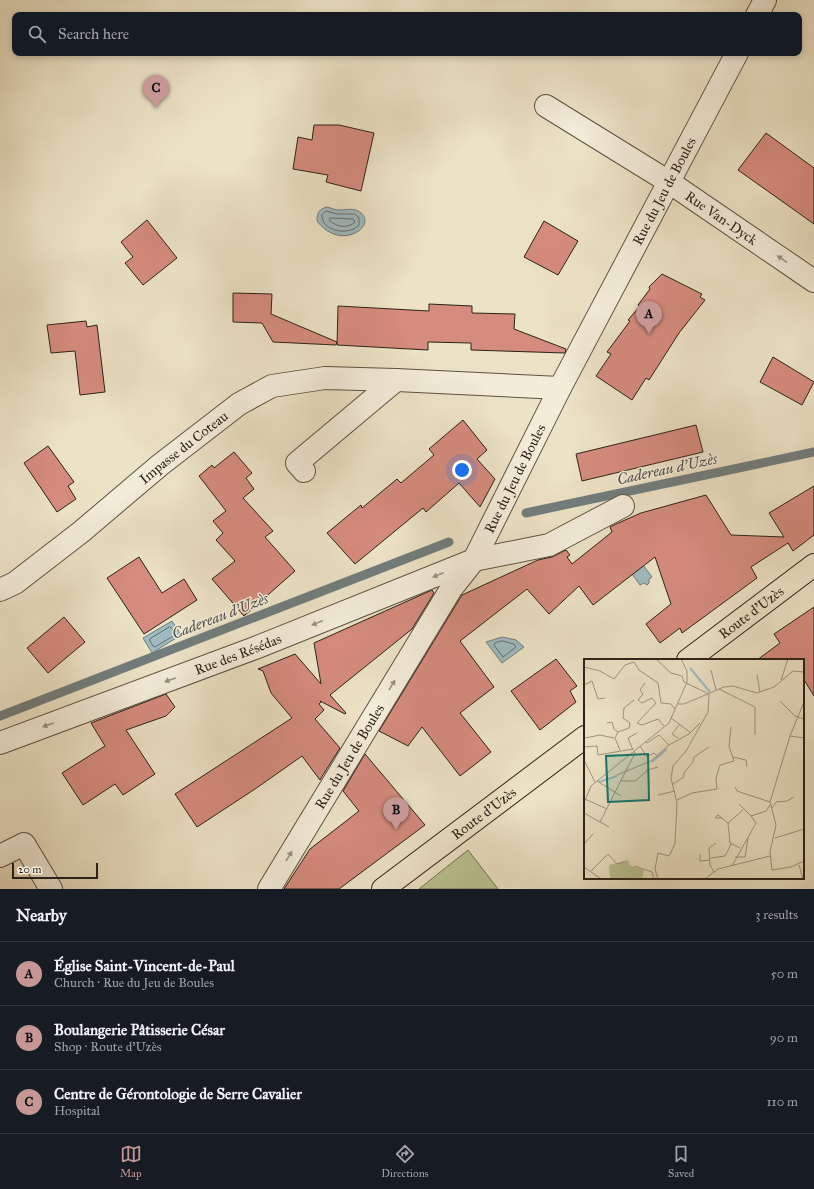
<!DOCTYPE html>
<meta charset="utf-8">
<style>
:root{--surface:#171b24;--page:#20242c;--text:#f1f3f6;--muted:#9ea1a6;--line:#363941;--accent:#c59692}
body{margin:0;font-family:"IM FELL Great Primer",serif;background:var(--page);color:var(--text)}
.scale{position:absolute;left:12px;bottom:10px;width:86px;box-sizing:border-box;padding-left:4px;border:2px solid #2d2218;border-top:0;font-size:11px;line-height:14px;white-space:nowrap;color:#2d2218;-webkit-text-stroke:3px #f3ecd9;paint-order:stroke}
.you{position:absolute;left:462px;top:470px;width:14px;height:14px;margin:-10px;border:3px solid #fff;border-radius:50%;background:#1a73e8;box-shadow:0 0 0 6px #1a73e833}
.badge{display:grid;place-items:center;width:26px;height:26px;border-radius:50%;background:var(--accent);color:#111;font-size:13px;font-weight:700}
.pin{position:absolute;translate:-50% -33px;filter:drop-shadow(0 1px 2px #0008)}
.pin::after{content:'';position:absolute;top:21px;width:14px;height:12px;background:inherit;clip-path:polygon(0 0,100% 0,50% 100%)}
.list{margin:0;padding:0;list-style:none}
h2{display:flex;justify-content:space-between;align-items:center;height:52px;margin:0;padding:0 16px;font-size:17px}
h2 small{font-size:13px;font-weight:400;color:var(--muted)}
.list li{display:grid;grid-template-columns:26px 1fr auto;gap:12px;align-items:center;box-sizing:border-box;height:64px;padding:0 16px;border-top:1px solid var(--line)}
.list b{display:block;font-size:15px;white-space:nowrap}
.list p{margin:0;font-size:13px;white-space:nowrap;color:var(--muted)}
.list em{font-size:13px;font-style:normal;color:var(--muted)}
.icon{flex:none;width:22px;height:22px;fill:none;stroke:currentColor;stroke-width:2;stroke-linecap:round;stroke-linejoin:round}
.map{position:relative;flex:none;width:814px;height:889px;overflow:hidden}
.search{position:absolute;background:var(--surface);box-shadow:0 2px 6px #0003;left:12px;right:12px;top:12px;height:44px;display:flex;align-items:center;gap:10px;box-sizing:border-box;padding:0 14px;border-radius:8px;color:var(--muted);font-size:15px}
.sheet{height:244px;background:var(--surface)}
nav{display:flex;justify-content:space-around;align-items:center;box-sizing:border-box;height:56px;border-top:1px solid var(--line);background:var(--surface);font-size:11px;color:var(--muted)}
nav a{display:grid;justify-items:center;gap:2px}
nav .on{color:var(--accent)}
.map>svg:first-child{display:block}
.green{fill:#bac292;stroke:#747255}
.water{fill:#9fbac0;stroke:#717d7d}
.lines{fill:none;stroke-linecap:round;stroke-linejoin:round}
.shore{stroke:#666e6c;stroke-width:1}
.stream{stroke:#717d7d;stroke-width:9}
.building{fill:#d58b7e;stroke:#2d2218}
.minor-casing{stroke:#5d5243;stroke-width:24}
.major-casing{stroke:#2d2218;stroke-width:24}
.minor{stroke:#f3ecd9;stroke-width:22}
.major{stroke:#ece2c5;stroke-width:22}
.oneway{fill:#9a9182}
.labels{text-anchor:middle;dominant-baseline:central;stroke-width:3;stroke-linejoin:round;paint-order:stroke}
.street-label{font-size:14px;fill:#2d2218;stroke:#f3ecd9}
.water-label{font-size:15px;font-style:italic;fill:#4f504a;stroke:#f3ecd9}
.inset-river{fill:none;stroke:#9fbac0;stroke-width:2}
.inset-road{fill:none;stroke:#a09580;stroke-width:1}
.view{fill:#0f766e;fill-opacity:0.15;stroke:#0f766e;stroke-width:2}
.inset-edge{fill:none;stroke:#2d2218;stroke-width:2}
</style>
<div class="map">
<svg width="814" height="889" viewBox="0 0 814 889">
<rect width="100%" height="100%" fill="#ece2c5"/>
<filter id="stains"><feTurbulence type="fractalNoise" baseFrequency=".005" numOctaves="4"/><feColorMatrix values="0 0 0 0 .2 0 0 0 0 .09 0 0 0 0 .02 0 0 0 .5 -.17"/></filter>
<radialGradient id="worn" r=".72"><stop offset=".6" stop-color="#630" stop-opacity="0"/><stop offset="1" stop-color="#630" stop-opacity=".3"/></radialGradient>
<path class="green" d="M468,850L498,889H419Z"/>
<path class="water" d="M327,207C331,208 335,210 339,210C344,210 353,208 358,211C381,223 342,254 317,221C317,213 319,209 327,207Z
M634,553L652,577L649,579V583L647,585L644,583L640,585L623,562Z
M172,621L181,635L152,653L143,638Z
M502,637L516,640L524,647L502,663L486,642Z"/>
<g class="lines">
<path class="shore" d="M326,211L337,214H355L359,218V225C350,236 321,232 322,215Z
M330,218L353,219L355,222C348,229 337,227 330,221Z
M170,627L175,632V635L155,647L153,646L150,641V639Z
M502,641L514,644L516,647L503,657L494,645L495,643Z"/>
<path class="stream" d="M526,513L814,452
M0,716L449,542"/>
</g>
<path class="building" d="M314,125H339L374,133L361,191L326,182L328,175L293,169L298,137L312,140Z
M766,133L814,168V224L738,170Z
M147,220L177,258L143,285L125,263L133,257L121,242Z
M544,221L578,241L558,275L524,257Z
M662,274L702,294L700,297L705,300L679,333L649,380L646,378L632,400L596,376L611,354L607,352L630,321L628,320L640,306L638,305L650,289L649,287Z
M233,293L272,294L271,314L337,342L336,345L273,342L262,323L233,322Z
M429,304L472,306V313L515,314L514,329L566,349L565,353L471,350V343L428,342V350L337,345L338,306L429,311Z
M86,321L87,327L97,325L105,392L80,395L75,351L51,353L47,325Z
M773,357L814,382L802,405L760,382Z
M463,420L487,450L477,459L495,479L480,507L459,483L426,512L423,508L355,564L327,533L361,505L362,508L397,479L401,483L434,455L429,449Z
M696,425L703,452L582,481L576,454Z
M48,446L74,482L68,486L76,499L57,512L24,463Z
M234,452L252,473L246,478L254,489L243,498L273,531L265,537L295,571L244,616L212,579L235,561L216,540L223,533L213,521L226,511L199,476L212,465L214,468Z
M814,486V535L793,551L788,543L751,567L757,578L682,633L680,628L660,643L646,624L671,604L655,557L593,605L579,586L549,614L527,589L460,641L494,687L460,713L491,752L460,776L422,727L408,746L379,731L462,595L538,560L552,557L566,550L570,555L567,557L572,564L612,532L610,527L616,524L641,513L706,495L731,535L784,537L769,513Z
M139,557L162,593L184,579L197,600L144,634L107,578Z
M432,590L434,593L412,629L330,695L346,713L345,714L320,701L321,702L319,704L324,710L315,719L340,748L321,778L320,780L302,756L255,789L197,827L175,794L292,718L271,693L263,671L258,669L295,654L321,684L314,643Z
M814,607V696L803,678V660H757L780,643L774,634Z
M64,617L85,642L48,673L27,648Z
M556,659L577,686L570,691L576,702L540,730L511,691Z
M166,694L175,707L166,716L126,730L155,774L123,795L115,784L83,805L62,773L105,746L91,723Z
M365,754L425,825L339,889H284L310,849L359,811L343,791Z"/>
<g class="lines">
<g class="minor-casing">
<g id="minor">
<path d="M757,15L765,0"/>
<path id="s1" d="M546,106L669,182L814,281"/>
<path d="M304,471L297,463L396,380"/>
<path id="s2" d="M0,590L15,583L81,532L160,465L239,404L272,386L325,378L396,380L560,388"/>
<path id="s3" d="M0,743L255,648L474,560L549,545L623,506"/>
<path d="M0,856L24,844L51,889"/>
<path id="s4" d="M269,889L451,589L474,560L560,388L737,53"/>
</g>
</g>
<g class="major-casing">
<g id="major">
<path id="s5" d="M688,660L814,565"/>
<path id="s6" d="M383,889L585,737"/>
</g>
</g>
<use href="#minor" class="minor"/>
<use href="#major" class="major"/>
</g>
<defs><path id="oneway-solid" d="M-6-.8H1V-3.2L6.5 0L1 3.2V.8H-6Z"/></defs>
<g class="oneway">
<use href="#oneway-solid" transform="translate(782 259) rotate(-146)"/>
<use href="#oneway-solid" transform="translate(438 575) rotate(158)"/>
<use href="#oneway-solid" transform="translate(317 623) rotate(158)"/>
<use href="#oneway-solid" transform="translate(170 680) rotate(160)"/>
<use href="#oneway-solid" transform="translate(392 685) rotate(-59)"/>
<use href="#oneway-solid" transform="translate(48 725) rotate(160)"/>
<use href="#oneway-solid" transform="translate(289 856) rotate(-59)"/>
</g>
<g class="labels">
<g class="street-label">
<text stroke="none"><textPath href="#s4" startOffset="803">Rue du Jeu de Boules</textPath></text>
<text stroke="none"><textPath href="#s1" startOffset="208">Rue Van-Dyck</textPath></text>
<text stroke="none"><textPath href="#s2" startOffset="233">Impasse du Coteau</textPath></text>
<text stroke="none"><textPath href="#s4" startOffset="479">Rue du Jeu de Boules</textPath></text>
<text stroke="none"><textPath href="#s5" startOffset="79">Route d'Uzès</textPath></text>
<text stroke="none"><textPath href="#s3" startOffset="254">Rue des Résédas</textPath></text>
<text stroke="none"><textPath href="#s4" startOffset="155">Rue du Jeu de Boules</textPath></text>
<text stroke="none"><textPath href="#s6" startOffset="126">Route d'Uzès</textPath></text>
</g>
<g class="water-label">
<text transform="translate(667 469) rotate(-12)">Cadereau d'Uzès</text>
<text transform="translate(220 616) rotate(-21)">Cadereau d'Uzès</text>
</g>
</g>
<g transform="translate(584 659)">
<rect width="220" height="220" fill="#ece2c5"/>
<path d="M44,201L46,206L60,211L58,219L26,220L25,206Z" fill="#bac292"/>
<path class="inset-river" d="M106,9L126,33M68,103L83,90M15,123L33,117"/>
<path class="inset-road" d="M72,0L87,14L98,17L100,23L125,35M0,8L16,12L30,20L41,6L50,3L55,11L74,24L77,44L87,45L91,50M127,11L132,31M173,16L176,33M197,21L204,0M61,24L56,31L59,35L54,41L58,44L68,39L72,44L53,64L58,66L74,60L80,67M0,26L8,22L14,40L21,39M135,30L171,48V76M196,42L211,57L220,60M220,43L206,77L186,143L192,166L186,193L188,211L207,208L220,202M94,45H100L140,28L149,27L173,34L190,28L209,12L220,13M87,59L107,74M23,64L28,63L30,70L34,73M206,77L220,79M1,79L16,76L30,79M94,79L88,75L96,65M61,83L63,84L75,76L85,86M56,87L63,98L70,94L73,97M0,88L13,87L14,96L49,90M36,91L31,79L34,73L45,69L46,64L39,59L40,49L50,41M49,91L44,79L53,74M149,98L162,101L163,108M0,101L11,123M33,116L67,102L85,86L105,75L116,64M13,122L37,137M36,122H51L64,111L74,108M89,125L100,118V114L109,103L110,98L125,88M151,128L153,132L186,143M74,136L91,132M1,140L23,150M93,141L108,134L133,130L132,119L136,106L150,102L145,87L147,68M0,144L7,127L85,64L103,23V12L97,0M155,145L167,157M188,149L192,143L203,142L210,138M0,154L25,168M138,159H131L134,156L144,164M16,163L51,94L50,92M191,179L220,170M0,185L9,175M156,189L146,184L144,164L159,151M116,195V202L126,201M151,198H161L164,179M127,199L141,197L147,185M215,206L219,220M51,207L68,213L70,220M148,207L172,164L167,157L182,152L186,146M0,208L17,220M6,213L24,195L33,205L40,203M130,213L126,206L125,189L132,184M74,220L71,210L74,194L85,197L91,185L93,144L87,119L89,107L102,92L124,53L125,35M121,220L134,210L186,197"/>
<path class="view" d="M64,95L65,141L24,143L22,97Z"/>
<rect width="220" height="220" class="inset-edge"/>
</g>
<rect width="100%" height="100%" filter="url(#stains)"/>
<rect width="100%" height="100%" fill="url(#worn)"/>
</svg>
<div class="scale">20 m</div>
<div class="you"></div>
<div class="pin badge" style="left:649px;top:334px">A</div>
<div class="pin badge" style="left:396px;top:830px">B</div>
<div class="pin badge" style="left:156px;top:108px">C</div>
<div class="search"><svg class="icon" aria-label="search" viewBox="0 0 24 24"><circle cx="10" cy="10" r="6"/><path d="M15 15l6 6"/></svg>Search here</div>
</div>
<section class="sheet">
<h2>Nearby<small>3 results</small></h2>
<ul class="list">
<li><span class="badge">A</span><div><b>Église Saint-Vincent-de-Paul</b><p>Church · Rue du Jeu de Boules</p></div><em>50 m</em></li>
<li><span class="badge">B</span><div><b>Boulangerie Pâtisserie César</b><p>Shop · Route d'Uzès</p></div><em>90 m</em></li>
<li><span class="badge">C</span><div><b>Centre de Gérontologie de Serre Cavalier</b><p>Hospital</p></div><em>110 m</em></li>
</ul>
</section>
<nav>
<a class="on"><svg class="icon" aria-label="map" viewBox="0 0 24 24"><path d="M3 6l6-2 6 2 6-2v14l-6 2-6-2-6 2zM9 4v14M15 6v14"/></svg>Map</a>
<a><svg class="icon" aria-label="directions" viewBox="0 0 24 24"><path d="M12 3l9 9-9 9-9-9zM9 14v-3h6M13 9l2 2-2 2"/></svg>Directions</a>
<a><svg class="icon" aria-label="saved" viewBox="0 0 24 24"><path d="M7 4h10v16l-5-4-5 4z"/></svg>Saved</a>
</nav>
